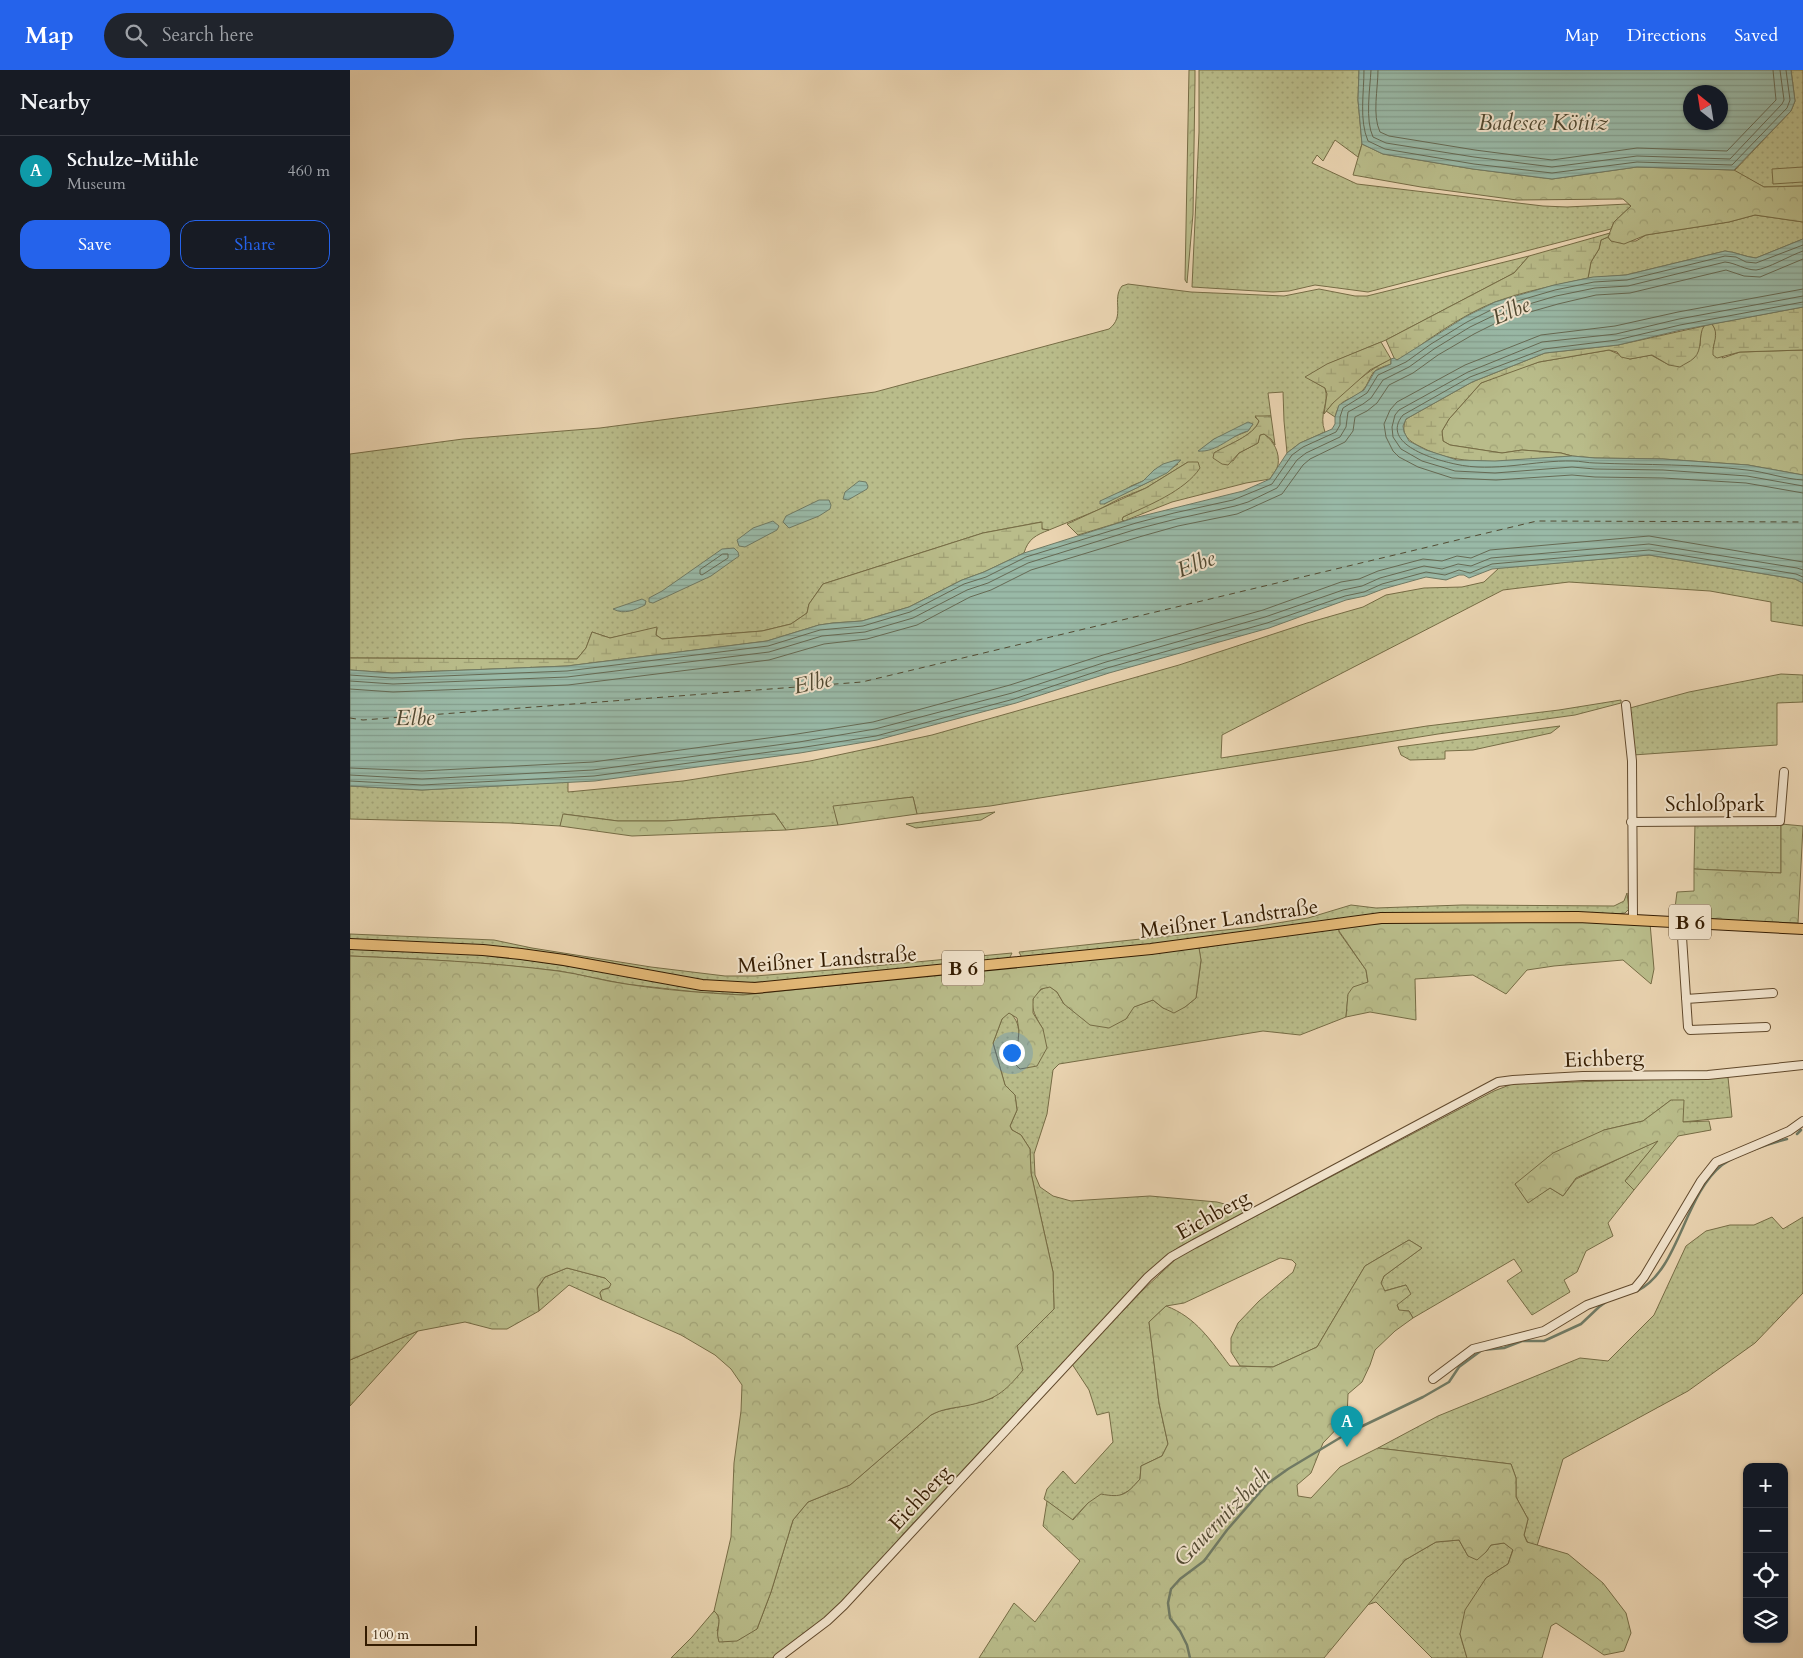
<!DOCTYPE html>
<meta charset="utf-8">
<style>
:root{--surface:#171b24;--page:#20242c;--text:#f1f3f6;--muted:#9ea1a6;--line:#363941;--accent:#2563eb}
body{margin:0;font-family:Cardo,serif;background:var(--page);color:var(--text)}
.controls{position:absolute;right:15px;bottom:15px;display:grid;overflow:hidden;border-radius:10px;box-shadow:0 1px 4px #0004}
.controls button{width:45px;height:45px;display:grid;place-items:center;padding:0;border:0;border-bottom:1px solid var(--line);background:var(--surface);color:var(--text);font:25px sans-serif}
.compass{position:absolute;left:1333px;top:15px;width:45px;height:45px;border-radius:50%;background:var(--surface);box-shadow:0 1px 4px #0004;rotate:330deg}
.scale{position:absolute;left:15px;bottom:12px;width:112px;box-sizing:border-box;padding-left:5px;border:2px solid #331b00;border-top:0;font-size:14px;line-height:18px;white-space:nowrap;color:#331b00;-webkit-text-stroke:4px #f1e3cc;paint-order:stroke}
.you{position:absolute;left:661px;top:982px;width:18px;height:18px;margin:-12px;border:4px solid #fff;border-radius:50%;background:#1a73e8;box-shadow:0 0 0 8px #1a73e833}
.badge{display:grid;place-items:center;width:32px;height:32px;border-radius:50%;background:var(--accent);color:#fff;font-size:16px;font-weight:700}
.pin{position:absolute;translate:-50% -41px;filter:drop-shadow(0 1px 2px #0008)}
.pin::after{content:'';position:absolute;top:26px;width:18px;height:15px;background:inherit;clip-path:polygon(0 0,100% 0,50% 100%)}
.list{margin:0;padding:0;list-style:none}
h2{display:flex;justify-content:space-between;align-items:center;height:65px;margin:0;padding:0 20px;font-size:21px}
h2 small{font-size:16px;font-weight:400;color:var(--muted)}
.list li{display:grid;grid-template-columns:32px 1fr auto;gap:15px;align-items:center;box-sizing:border-box;height:70px;padding:0 20px;border-top:1px solid var(--line)}
.list b{display:block;font-size:19px;white-space:nowrap}
.list p{margin:0;font-size:16px;white-space:nowrap;color:var(--muted)}
.list em{font-size:16px;font-style:normal;color:var(--muted)}
.actions{display:flex;gap:10px;padding:15px 20px}
.actions a{flex:1;padding:11px 0;border:1px solid var(--accent);border-radius:15px;text-align:center;font-size:18px;color:var(--accent)}
.actions .main{background:var(--accent);color:#fff}
.icon{flex:none;width:28px;height:28px;fill:none;stroke:currentColor;stroke-width:2;stroke-linecap:round;stroke-linejoin:round}
.map{position:relative;flex:none;width:1453px;height:1588px;overflow:hidden}
header{display:flex;align-items:center;gap:30px;box-sizing:border-box;height:70px;padding:0 25px;background:var(--accent);color:#fff}
header strong{font-size:24px}
nav{display:flex;gap:28px;margin-inline-start:auto;font-size:18px}
.search{width:350px;height:45px;background:var(--page);display:flex;align-items:center;gap:12px;box-sizing:border-box;padding:0 18px;border-radius:28px;color:var(--muted);font-size:19px}
main{display:flex}
aside{flex:1;background:var(--surface)}
.map>svg:first-child{display:block}
.grass{fill:url(#grass-dots);stroke:#766c45;fill-rule:evenodd}
.forest{fill:url(#forest-crowns);stroke:#766c45}
.wetland{fill:url(#wetland-marsh);stroke:#766c45}
.pitch{fill:#b9bc8a;stroke:#766c45}
.water{fill:url(#water-rules);stroke:#707a64;fill-rule:evenodd}
.lines{fill:none;stroke-linecap:round;stroke-linejoin:round}
.shore{stroke:#666a54;stroke-width:1}
.stream{stroke:#707a64;stroke-width:2.5}
.ferry{stroke:#524a32;stroke-width:1;stroke-dasharray:6 5;stroke-linecap:butt}
.minor-casing{stroke:#61492c;stroke-width:10}
.major-casing{stroke:#331b00;stroke-width:12}
.minor{stroke:#f1e3cc;stroke-width:8}
.major{stroke:#e5ba78;stroke-width:10}
.labels{text-anchor:middle;dominant-baseline:central;stroke-width:4;stroke-linejoin:round;paint-order:stroke}
.shield{fill:#f1e3cc;stroke:#6c573d;stroke-width:1}
.shield-label{font-size:20px;font-weight:bold;fill:#331b00}
.street-label{font-size:21px;fill:#331b00;stroke:#f1e3cc}
.water-label{font-size:22px;font-style:italic;fill:#524a32;stroke:#f1e3cc}
</style>
<header>
<strong>Map</strong>
<div class="search"><svg class="icon" aria-label="search" viewBox="0 0 24 24"><circle cx="10" cy="10" r="6"/><path d="M15 15l6 6"/></svg>Search here</div>
<nav><a>Map</a><a>Directions</a><a>Saved</a></nav>
</header>
<main>
<aside>
<h2>Nearby<small></small></h2>
<ul class="list">
<li><span class="badge" style="background:#0f9aa8">A</span><div><b>Schulze-Mühle</b><p>Museum</p></div><em>460 m</em></li>
</ul>
<div class="actions"><a class="main">Save</a><a>Share</a></div>
</aside>
<div class="map">
<svg width="1453" height="1588" viewBox="0 0 1453 1588">
<defs>
<pattern id="grass-dots" width="8" height="8" patternUnits="userSpaceOnUse" patternTransform="scale(1.25)"><rect width="8" height="8" fill="#b9bc8a"/><path d="M2 2h.1M6 6h.1" fill="none" stroke="#a0a175" stroke-width="1.8" stroke-linecap="round"/></pattern>
<pattern id="forest-crowns" width="20" height="18" patternUnits="userSpaceOnUse" patternTransform="scale(1.25)"><rect width="20" height="18" fill="#b9bc8a"/><path d="M2 6a3 3 0 1 1 6 0M12 15a3 3 0 1 1 6 0" fill="none" stroke="#a0a175"/></pattern>
<pattern id="wetland-marsh" width="20" height="14" patternUnits="userSpaceOnUse" patternTransform="scale(1.25)"><rect width="20" height="14" fill="#b9bc8a"/><path d="M1 5h8M5 5V1M11 12h8M15 12V8" fill="none" stroke="#a0a175"/></pattern>
<pattern id="water-rules" width="6" height="5" patternUnits="userSpaceOnUse" patternTransform="scale(1.25)"><rect width="6" height="5" fill="#99b9a7"/><path d="M0 2.5h6" fill="none" stroke="#849e8e"/></pattern>
</defs>
<rect width="100%" height="100%" fill="#ead4b1"/>
<filter id="stains"><feTurbulence type="fractalNoise" baseFrequency=".004" numOctaves="4"/><feColorMatrix values="0 0 0 0 .2 0 0 0 0 .09 0 0 0 0 .02 0 0 0 .5 -.17"/></filter>
<radialGradient id="worn" r=".72"><stop offset=".6" stop-color="#630" stop-opacity="0"/><stop offset="1" stop-color="#630" stop-opacity=".3"/></radialGradient>
<path class="grass" d="M849,0H1009L1008,30L1012,74L1008,87L985,70L973,91L967,85L962,93L1007,114L1193,136L1217,137L1278,134L1281,136L1264,152L1261,159L1018,222L965,215L939,221L923,222L842,217L849,62Z
M1441,0H1453V116L1414,117L1384,101L1441,41L1445,31Z
M1405,145L1453,152V169L1406,188C1395,187 1386,182 1375,181L1276,205L1238,208L1241,192L1249,179L1251,170L1258,167L1261,171H1286L1296,165L1379,152Z
M1179,186L1164,203L1036,270L978,294L956,307L975,318C980,333 968,344 975,362L950,373L937,383L934,351L933,322L918,323L921,346L905,347L909,351C904,366 877,375 864,383L883,391L889,383L908,373L910,365L914,364C924,371 930,383 928,395C927,400 922,405 920,409L896,413L822,432L774,451L772,450L773,447L790,439L838,392L796,418L771,428L748,440L699,460L692,459L691,452L633,463L473,514L459,534L457,543L441,554L412,561L312,569L306,565L307,558L260,568L242,562L236,578L227,589L0,588V384L113,369L250,358L525,322L759,259C776,246 761,230 772,216L778,214L841,222L934,226L969,219L1005,226H1017ZM903,354L898,361L849,381L864,369ZM828,394C806,411 779,420 754,434L781,416L793,411L804,400Z
M1041,289V294C1036,296 1027,298 1023,303C1019,308 1018,315 1013,320C1001,332 990,326 985,347L976,341C989,324 1022,297 1041,289Z
M1299,485L1445,509L1453,513V556L1421,551V532L1360,521L1219,512L1153,520L872,665L871,688L1077,656L1209,640L1271,630V633L1225,645L1088,664L640,736L567,744L563,727L484,737L488,755L436,760L425,744L315,751H268L214,744L210,756L160,753L0,749V716L72,720L218,712V722L333,711L460,691L582,665L829,595L957,553L1013,537L1036,525L1074,518L1112,517L1134,512L1149,498Z
M1431,604L1453,605V632L1427,633V675L1283,685L1280,638L1339,622Z
M1210,656L1201,663L1123,680L1095,681V689L1060,690L1051,685L1048,677Z
M645,742L631,750L566,758L556,754Z
M1345,753L1431,754V803L1344,799Z
M1277,823L1279,839L1275,843L1267,844L1017,845L862,868L672,888L669,882L903,857L958,848L1001,835L1026,838L1112,835L1264,836L1274,831Z
M989,857V862L1016,900L1018,913L998,925L996,947L950,965L913,961L709,994L703,1000L697,1044L684,1084L685,1105L690,1117L703,1126L721,1131L800,1126L867,1132L890,1138L893,1143L829,1177L816,1186L789,1211L554,1463L499,1527L470,1552L422,1588H321L342,1567L364,1541C371,1547 370,1552 367,1561L407,1559L421,1522L443,1450L458,1432L500,1415L581,1345L589,1341L623,1334L643,1328L667,1276L704,1239L703,1202L681,1103L680,1079L671,1065L662,1060L660,1056L667,1040L665,1025L655,1015L643,973L652,949L659,942C675,955 668,977 666,995L693,959C682,942 674,925 699,916L707,922L714,934L776,949L783,937L803,930L813,938L835,937L846,928L851,891L849,878Z
M0,864L144,870L182,878L301,897L375,906H405L481,900L662,883L659,889L451,911L381,913L0,870Z
M0,878L143,885L393,922L459,918L393,925L346,922L275,914L210,901L142,894L68,889L0,886Z
M1378,1007L1382,1047L1333,1052L1321,1030L1293,1051L1254,1060L1165,1114L1178,1132L1200,1118L1213,1126L1226,1109L1309,1070L1275,1111L1284,1120L1258,1153L1263,1166L1236,1181L1227,1202L1214,1210L1220,1222L1182,1245L1157,1211L1172,1201L1164,1189L1063,1248L1059,1241H1049L1047,1234L1056,1215L1034,1221L1031,1213L1034,1206L1072,1178L1059,1170L1015,1196L967,1277L923,1297L890,1296L881,1282V1268L888,1253L909,1231L943,1202L946,1194L942,1190L930,1188L834,1233L816,1236L799,1252L809,1333L818,1374L812,1386L791,1396L790,1409L780,1420L767,1427L738,1433L722,1450L694,1429L697,1419L713,1401L725,1414L763,1372L759,1342L747,1345L739,1320L722,1294L792,1221L828,1187L1144,1021L1162,1014Z
M1422,1147L1433,1159L1453,1147V1223L1405,1273L1338,1321L1213,1389L1187,1476L1178,1473L1174,1465L1178,1449L1166,1427V1408L1161,1394L1028,1378L1088,1346L1230,1288L1258,1291L1304,1245L1336,1176L1356,1161L1380,1155H1404Z
M217,1198L255,1208L262,1214L259,1218L252,1220L250,1223L252,1230L219,1215L189,1241L187,1219L195,1207Z
M68,1261L0,1336V1290Z
M1109,1470L1118,1486L1136,1482L1141,1475L1154,1473L1163,1479L1158,1494L1136,1508L1110,1564L1117,1588H1082L1026,1532L1017,1535L1055,1490L1086,1472Z"/>
<path class="forest" d="M839,0H845V10L843,144L837,213L835,210Z
M1012,74L1033,84L1123,99L1202,109L1287,97L1384,100L1414,117L1453,116V152L1405,145L1379,152L1296,165L1274,174L1261,171L1258,167L1264,152L1281,136L1273,129L1167,130L1071,117L1003,105Z
M1362,254C1369,263 1366,268 1363,278L1373,288L1390,282L1453,280V405L1398,395L1313,389L1245,388L1222,386L1211,383L1172,380L1152,383L1100,375L1093,371L1092,361L1099,349L1131,313L1156,303L1189,292L1259,280L1280,289L1301,285L1319,295L1350,276L1351,260L1354,256Z
M563,727L567,744L488,755L483,736Z
M213,744L268,751H315L425,744L436,760L282,766L210,756Z
M1431,754L1453,756L1448,853L1391,851L1324,846L1327,822L1344,821V799L1431,803Z
M1117,850L1300,853L1304,899L1301,914L1273,890L1204,896L1177,900L1156,924L1123,905L1065,909L1066,950L1020,942L996,947L998,924L1003,917L1018,912L1016,900L989,861V857L1050,852Z
M849,878L851,890L846,928L835,937L824,943L813,938L803,930L784,937L776,949L759,958L740,955L714,934L707,922L700,917L691,919L683,929V943L693,959L697,978L687,996L670,999L666,995L669,961L667,948L659,943L652,949L643,973L655,1015L665,1025L667,1040L660,1056L662,1060L671,1065L680,1079L681,1103L703,1202L704,1239L667,1276L673,1300C654,1323 645,1330 615,1336C603,1338 592,1339 581,1345L500,1415L458,1432L443,1450L421,1522L407,1559L387,1571L369,1572C368,1568 367,1564 368,1560C369,1551 371,1547 364,1541L381,1467L384,1393L391,1341L392,1315L381,1299L365,1285L331,1265L252,1230L250,1223L252,1220L259,1218L261,1214L255,1208L217,1198L195,1207L187,1218L189,1241L157,1259H142L115,1252L68,1261L0,1290V886C70,889 139,892 208,901C231,904 253,911 276,914C314,920 354,923 393,925Z
M1321,1030H1334L1333,1052L1359,1051L1361,1060L1328,1066L1284,1120L1275,1111L1308,1071L1226,1108L1213,1126L1200,1118L1178,1133L1165,1114L1203,1083L1254,1060L1293,1051Z
M1059,1170L1072,1178L1034,1206L1031,1213L1035,1221L1056,1215L1061,1224L1047,1235L1049,1240L1059,1241L1063,1248L1045,1261L1025,1280L1020,1295L1012,1312L998,1324L997,1348L973,1373L961,1403L947,1415L948,1426L961,1428L990,1397L1028,1378L1161,1394L1166,1408V1427L1178,1449L1174,1465L1177,1472L1218,1484L1253,1513L1276,1543L1281,1563L1274,1581L1254,1585L1206,1553L1201,1556L1192,1588H1117L1110,1564L1115,1540L1136,1508L1158,1494L1163,1480L1154,1473L1141,1475L1136,1482L1127,1490L1118,1486L1109,1470L1086,1472L1055,1490L974,1588H629L664,1533L685,1552L730,1491L693,1456L697,1431L723,1450L738,1433L751,1424C772,1428 776,1425 790,1409L791,1396L812,1386L818,1374L809,1333L799,1252L816,1236C846,1247 861,1271 880,1296L923,1297L967,1277L1015,1196Z"/>
<path class="wetland" d="M1260,163L1258,167L1251,170L1249,179L1241,192L1238,208C1207,215 1175,221 1145,232C1122,241 1098,256 1078,270C1068,276 1057,289 1045,290L1036,270L1164,203L1179,186Z
M1453,237V280L1390,282L1367,288L1363,285C1362,273 1370,265 1362,254Z
M1354,256C1348,265 1353,280 1344,288C1340,292 1334,294 1330,297L1319,295L1302,285L1280,289L1271,287L1267,282L1259,280L1189,292L1131,313L1099,349L1092,361L1093,371L1100,375L1152,383L1172,380L1211,383L1222,386C1173,389 1114,401 1069,376C1057,370 1050,363 1056,349L1122,312L1195,283L1268,275Z
M1031,272L1041,289L1020,300L983,333L974,344L977,324L975,318L955,307L977,294Z
M905,346H921L925,375L921,369L914,364L910,365L908,373L889,383L878,395L872,394L863,388L864,383C876,375 904,366 909,351Z
M838,392H848L850,398C835,421 797,436 773,447L772,450L774,451L728,465L717,454L796,418Z
M692,452V459L699,460C686,465 678,469 674,483L634,502L612,510L559,537L512,551L483,553L469,555L417,571L217,596L42,603L0,600V588L227,589L236,578L242,562L260,568L307,557L306,565L312,569L412,561L441,554L457,543L459,534L473,514L633,463Z"/>
<path class="pitch" d="M1453,97V112L1423,114L1422,99Z"/>
<path class="water" d="M1009,0H1441L1445,31L1441,41L1384,100L1287,97L1202,109L1123,99L1033,84L1012,74L1008,30ZM1340,22H1370V52H1340Z
M1453,169V237L1331,260L1268,275L1195,283L1122,312L1056,349L1053,356L1054,362L1059,371L1076,380L1107,390L1145,391L1222,386L1245,388L1313,389L1398,395L1453,405V513L1445,509L1299,485L1142,499L1119,508L1114,505H1109L1096,510L1076,507L1033,519L1015,526L996,530L919,558L759,603L666,633L527,670L450,683L245,711L72,720L0,716V600L42,603L217,596L417,571L469,555L483,553L512,551L559,537L612,510L634,502L674,483L784,448L893,421L920,409L937,383L950,373L982,359L985,354V347L989,335L1014,320L1025,301L1041,294V289L1044,288L1047,290L1115,247L1145,232L1204,215L1243,207L1276,205L1375,181C1386,182 1395,187 1406,188Z
M898,352L903,354L898,361C881,365 867,383 848,381L864,369Z
M826,390H831L817,403L754,434H750V431L793,411L804,400L813,394Z
M509,411L516,412L518,416L517,419L498,430L493,429L495,422Z
M469,430H479L481,435L480,439L469,446L439,458L433,452L436,446Z
M423,451L429,456L427,460L395,477L389,476L387,470L403,458Z
M384,478L388,482L389,486L361,506L303,533L299,532V528L312,521L372,479Z
M292,529L296,531L295,535C285,540 274,545 263,539Z"/>
<g class="lines">
<path class="shore" d="M1014,0C1014,23 1009,50 1018,71L1035,79L1124,94L1202,103L1287,92L1382,95L1437,38L1440,30L1436,0
M1021,0C1020,19 1015,50 1023,67L1036,73L1124,87L1202,97L1287,86L1380,89L1432,34L1434,30L1430,0
M1028,0C1028,19 1022,45 1030,62L1039,66L1125,80L1202,90L1287,78L1377,81L1426,30L1423,0
M1453,219L1328,242L1265,256L1191,265L1115,295L1047,332L1040,340L1034,354L1036,367L1043,381L1049,387L1068,397L1102,408L1146,410L1222,405L1245,407L1313,408L1396,413L1453,423
M1453,226L1329,249L1266,264L1192,272L1118,302L1049,340L1045,345L1042,357L1043,367L1051,379L1072,391L1105,401L1145,403L1222,397L1245,399L1313,400L1397,406L1453,416
M1453,232L1330,255L1267,270L1194,279L1120,307L1053,345C1029,374 1086,390 1105,394C1144,403 1184,390 1223,391C1230,391 1238,393 1245,393C1296,395 1347,394 1397,400C1416,402 1434,409 1453,410
M373,484H378V488L352,505L350,504V500Z
M0,605L42,608L217,601L418,576L470,560L513,556L560,542L614,514L636,507L676,487L786,453L824,443L883,430L922,414L942,385L953,377L986,362L990,355V347L993,338L1017,323L1028,305L1056,292L1081,274L1117,252L1147,237L1205,220L1244,212L1277,210L1375,186L1386,187L1396,192L1406,193L1453,175
M0,611L43,614L217,607L419,582L472,566L515,562L563,548L617,520L638,513L678,493L787,459L826,449L885,436L898,432L927,418L947,390L956,383L990,367L996,357L998,342L1013,334L1021,328L1033,310L1059,297L1084,279L1120,257L1149,243L1206,226L1245,218L1278,216L1375,192C1386,193 1395,200 1406,200C1417,199 1441,185 1453,181
M0,619L43,622L218,615L419,590L474,574L517,569L567,555L620,527L641,520L681,500L789,467L828,456L887,444L901,438L932,424L953,395L960,389L995,372L1003,361L1005,347L1017,341L1027,333L1039,315L1063,303L1088,285L1124,264L1152,250L1208,234L1246,225L1280,223L1376,200L1394,206L1410,207L1453,189
M0,698L72,701L243,692L447,664L523,652L660,615L753,585L913,540L991,512L1009,509L1028,501L1073,489L1092,491L1107,486L1121,488L1140,480L1299,466L1453,492
M0,705L72,709L243,700L449,672L525,659L662,623L756,592L915,547L993,520L1012,516L1030,508L1074,496L1092,499L1108,494L1121,496L1141,488L1299,474L1447,498L1453,500
M0,711L72,715L244,706L449,678L526,666L664,629L757,598L917,553L995,526L1014,522L1032,514L1076,502L1095,505L1109,500L1120,503L1142,494L1299,480L1446,504L1453,507"/>
<path class="stream" d="M1447,1064L1451,1060
M1287,1221C1329,1201 1334,1125 1372,1095C1387,1084 1418,1074 1437,1069
M840,1588L837,1575L830,1561L820,1548L818,1533L821,1519L830,1509L854,1491L877,1460L917,1414L938,1399L998,1363L1073,1327L1099,1312L1109,1297L1132,1280L1154,1278L1172,1271H1194L1231,1254L1249,1237L1256,1232"/>
<path class="ferry" d="M0,648L13,650L512,612L1187,451L1453,452"/>
<g class="minor-casing">
<path id="minor" d="M1276,635L1282,691L1283,849
M1281,752L1430,751L1434,702
M1331,852L1338,957L1340,960L1416,957
M1336,929L1423,923
M1083,1309L1123,1279L1194,1261L1237,1235L1285,1218L1294,1207L1351,1111L1366,1092L1439,1061L1453,1051
M428,1588L477,1551L494,1535L798,1207L821,1187L844,1174L1148,1012L1163,1010L1233,1006L1358,1005L1453,995"/>
</g>
<g class="major-casing">
<path id="major" d="M0,874L133,880L171,884L214,890L352,915L405,918L801,879L1031,848L1228,847L1453,859"/>
</g>
<use href="#minor" class="minor"/>
<use href="#major" class="major"/>
</g>
<g class="labels">
<g class="shield">
<rect x="1319" y="834.5" width="42" height="35" rx="4"/>
<rect x="592" y="880.5" width="42" height="35" rx="4"/>
</g>
<g class="shield-label">
<text x="1340" y="852">B 6</text>
<text x="613" y="898">B 6</text>
</g>
<g class="street-label">
<text x="1365" y="734">Schloßpark</text>
<text transform="translate(879 849) rotate(-8)">Meißner Landstraße</text>
<text transform="translate(477 890) rotate(-4)">Meißner Landstraße</text>
<text transform="translate(1254 989) rotate(-2)">Eichberg</text>
<text transform="translate(863 1145) rotate(-29)">Eichberg</text>
<text transform="translate(570 1428) rotate(-47)">Eichberg</text>
</g>
<g class="water-label">
<text x="1193" y="53">Badesee Kötitz</text>
<text transform="translate(1161 241) rotate(-23)">Elbe</text>
<text transform="translate(846 494) rotate(-21)">Elbe</text>
<text transform="translate(463 613) rotate(-12)">Elbe</text>
<text transform="translate(65 648) rotate(-1)">Elbe</text>
<text transform="translate(872 1447) rotate(-46)">Gauernitzbach</text>
</g>
</g>
<rect width="100%" height="100%" filter="url(#stains)"/>
<rect width="100%" height="100%" fill="url(#worn)"/>
</svg>
<div class="controls">
<button>+</button>
<button>−</button>
<button><svg class="icon" aria-label="locate" viewBox="0 0 24 24"><circle cx="12" cy="12" r="6"/><path d="M12 2v4M12 18v4M2 12h4M18 12h4"/></svg></button>
<button><svg class="icon" aria-label="layers" viewBox="0 0 24 24"><path d="M12 4l9 5-9 5-9-5zM3 14l9 5 9-5"/></svg></button>
</div>
<svg class="compass" viewBox="-18 -18 36 36"><path d="M0-13l5 13h-10z" fill="#e53935"/><path d="M0 13l5-13h-10z" fill="#9ea1a6"/></svg>
<div class="scale">100 m</div>
<div class="you"></div>
<div class="pin badge" style="left:997px;top:1377px;background:#0f9aa8">A</div>
</div>
</main>
